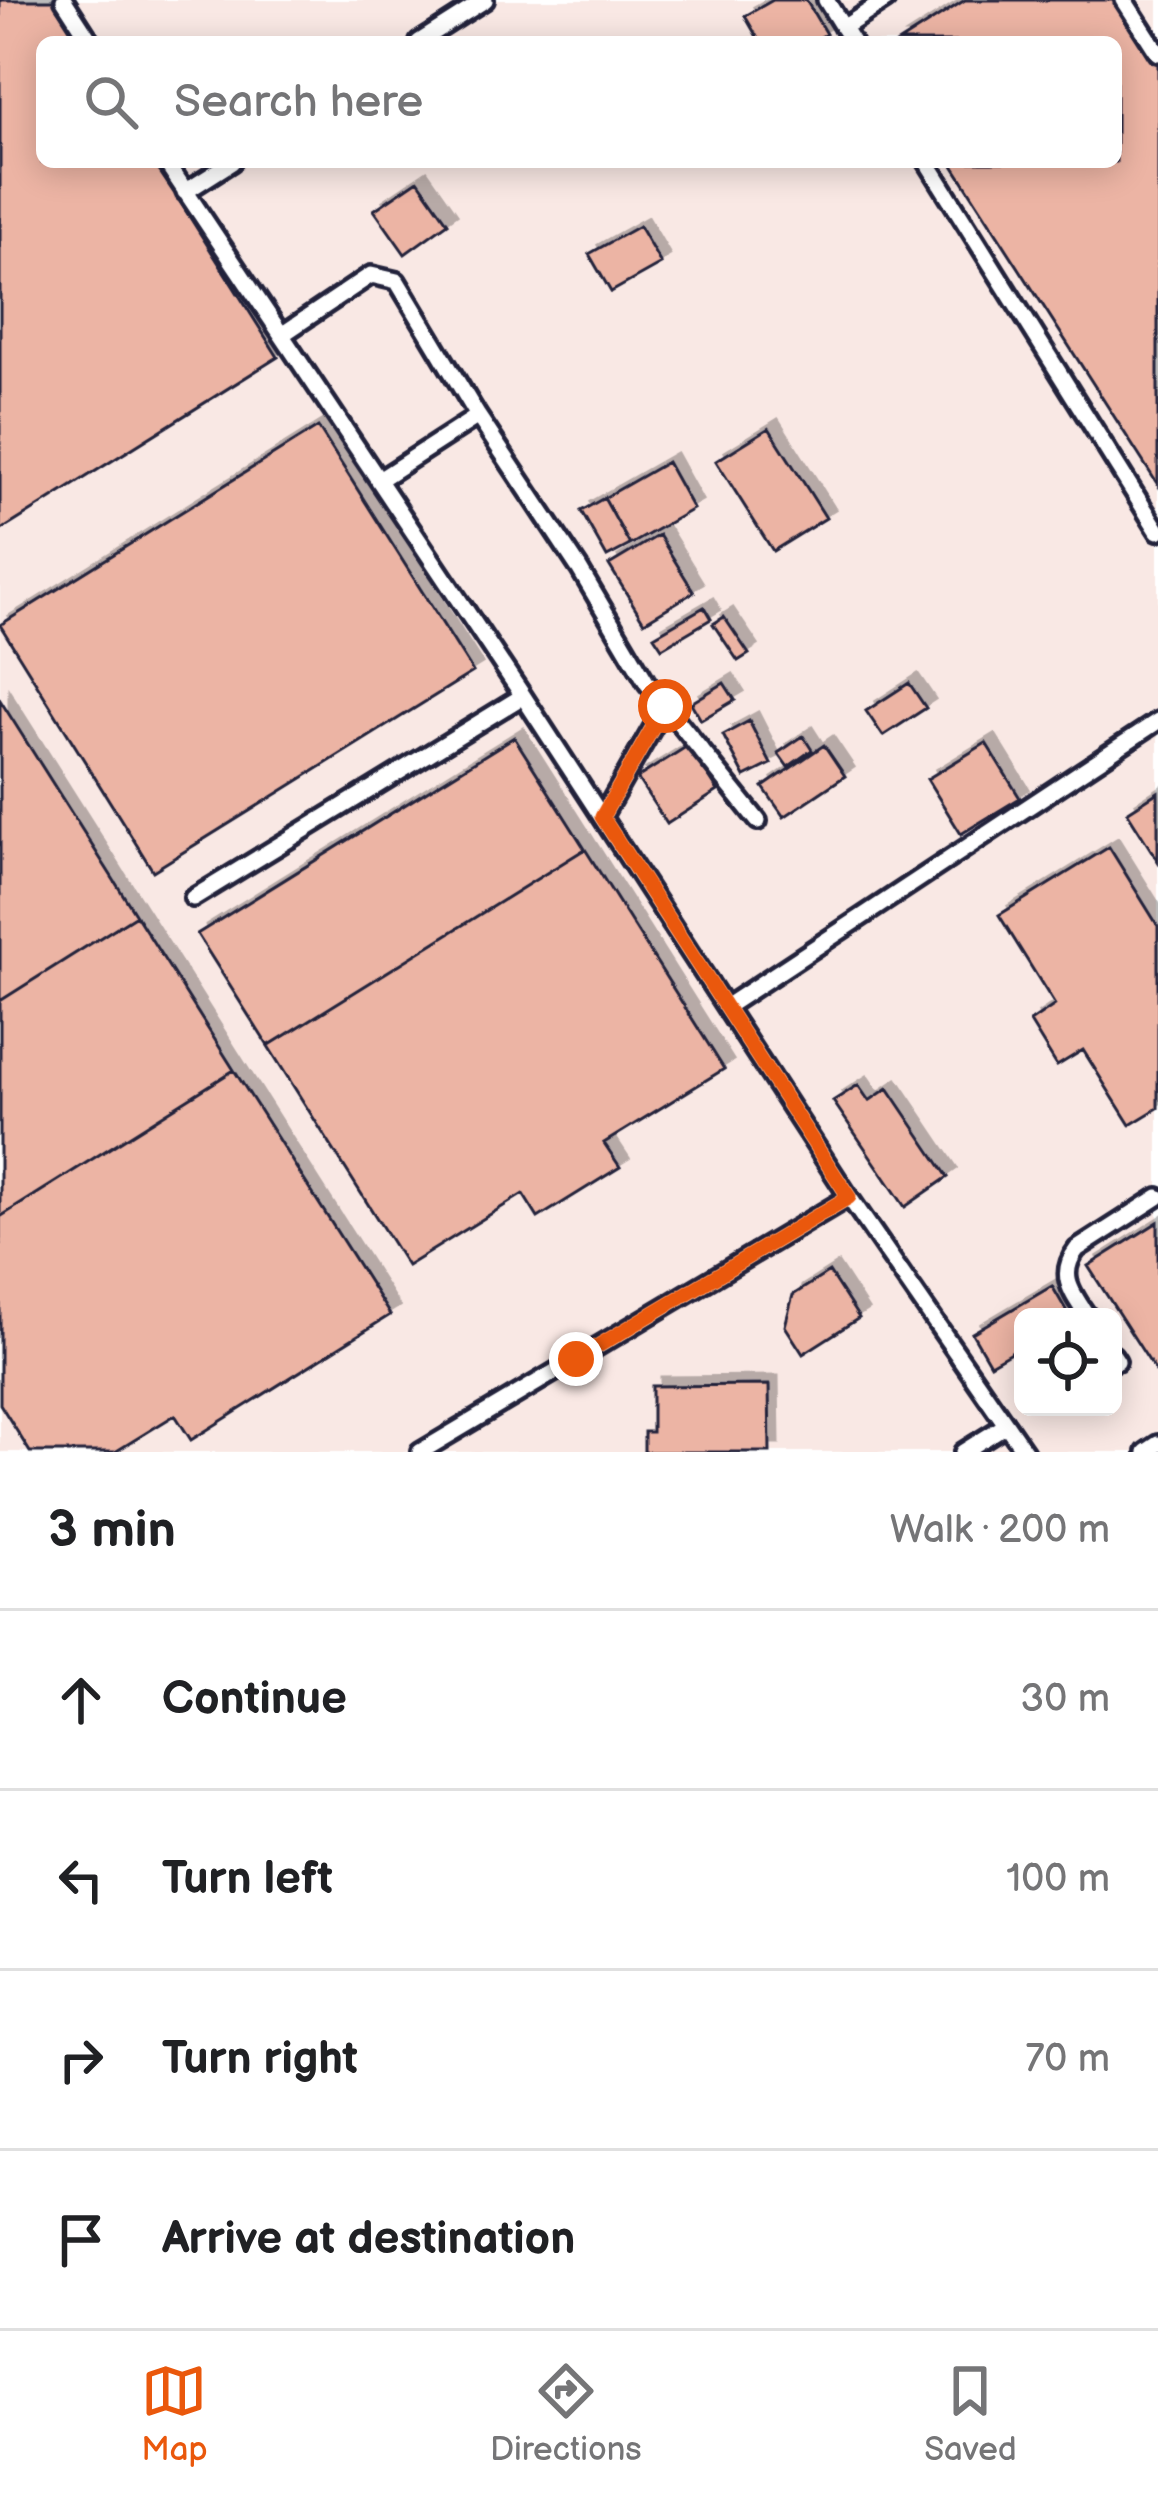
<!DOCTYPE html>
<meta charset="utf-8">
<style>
:root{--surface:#fff;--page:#f6f6f6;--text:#202124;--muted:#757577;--line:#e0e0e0;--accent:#ea580c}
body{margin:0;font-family:"Balsamiq Sans",sans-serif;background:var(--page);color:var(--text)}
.controls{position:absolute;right:36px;bottom:36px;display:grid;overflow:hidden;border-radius:18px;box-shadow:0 6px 30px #0003}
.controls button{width:108px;height:108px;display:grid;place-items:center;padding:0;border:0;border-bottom:3px solid var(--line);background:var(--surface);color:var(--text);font:60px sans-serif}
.stop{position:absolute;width:36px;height:36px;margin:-27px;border:9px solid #ea580c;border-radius:50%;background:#fff}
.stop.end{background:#ea580c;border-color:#fff;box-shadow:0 3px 12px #0008}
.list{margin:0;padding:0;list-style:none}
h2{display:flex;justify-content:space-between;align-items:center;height:156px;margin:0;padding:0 48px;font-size:51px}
h2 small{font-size:39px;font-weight:400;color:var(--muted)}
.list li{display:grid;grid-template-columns:78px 1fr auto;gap:36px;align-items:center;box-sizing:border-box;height:180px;padding:0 48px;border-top:3px solid var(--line)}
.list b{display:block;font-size:45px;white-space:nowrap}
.list em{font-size:39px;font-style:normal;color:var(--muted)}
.icon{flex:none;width:66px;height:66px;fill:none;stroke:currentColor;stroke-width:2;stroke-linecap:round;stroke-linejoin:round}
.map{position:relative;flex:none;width:1158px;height:1452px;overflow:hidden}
.search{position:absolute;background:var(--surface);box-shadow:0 6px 30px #0003;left:36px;right:36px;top:36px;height:132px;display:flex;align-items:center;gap:30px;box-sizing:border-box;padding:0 42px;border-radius:18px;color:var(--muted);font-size:45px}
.sheet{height:876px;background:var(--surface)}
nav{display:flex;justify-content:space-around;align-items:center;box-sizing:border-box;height:168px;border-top:3px solid var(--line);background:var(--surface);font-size:33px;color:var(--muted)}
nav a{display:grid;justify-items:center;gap:6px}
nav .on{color:var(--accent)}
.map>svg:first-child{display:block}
.built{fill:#f9e8e4;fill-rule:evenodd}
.building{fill:#ecb4a4;stroke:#22223b;stroke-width:3;filter:url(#shadow)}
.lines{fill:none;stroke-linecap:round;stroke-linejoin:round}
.service-casing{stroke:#22223b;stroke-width:24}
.service{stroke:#fff;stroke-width:15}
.route{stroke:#ea580c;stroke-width:15}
</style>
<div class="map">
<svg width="1158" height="1452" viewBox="0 0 1158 1452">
<defs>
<filter id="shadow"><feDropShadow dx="9" dy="-9" stdDeviation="0" flood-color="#0004"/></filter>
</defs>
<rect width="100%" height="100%" fill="#fff"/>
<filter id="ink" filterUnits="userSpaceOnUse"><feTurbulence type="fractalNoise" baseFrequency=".00833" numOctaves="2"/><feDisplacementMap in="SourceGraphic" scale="24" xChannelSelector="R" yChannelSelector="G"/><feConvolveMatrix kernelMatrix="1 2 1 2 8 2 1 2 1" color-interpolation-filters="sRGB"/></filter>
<g filter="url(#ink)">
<path class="built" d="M0,0H1158V1452H0ZM42,42H1116V162H42ZM1023,1317H1113V1407H1023Z"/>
<path class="building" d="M0,0H53L79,42H42V162H155L278,357L0,531Z
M773,0H806L826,34L812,42H760L745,16Z
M965,0H1119L1158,61V485L951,162H1116V42H899Z
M418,180L448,223L405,254L374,210Z
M639,226L661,264L611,292L589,254Z
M318,427L473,672L153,871L0,625Z
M769,428L826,518L773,551L716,461Z
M667,462L693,509L630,545L604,498Z
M604,498L630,545L607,557L581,511Z
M659,535L694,592L644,622L609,565Z
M704,607L711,619L662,648L654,636Z
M724,617L749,654L738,661L713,624Z
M724,683L735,700L701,720L691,703Z
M909,683L926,708L883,736L866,711Z
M0,700L136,915L0,1001Z
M749,721L771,764L745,777L723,735Z
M803,736L812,750L788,767L778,753Z
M514,737L585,849L268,1046L197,934Z
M986,743L1020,798L961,834L927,779Z
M689,745L718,791L667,824L637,778Z
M824,745L845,776L784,817L763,787Z
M1158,792V861L1127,812Z
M1109,847L1158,926V1108L1130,1125L1083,1050L1057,1066L1030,1022L1055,1005L999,915Z
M585,849L724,1069L604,1143L620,1167L538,1218L523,1194L407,1266L268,1046Z
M136,915L234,1070L0,1217V1001Z
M234,1070L390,1315L191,1440L175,1415L115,1452H30L0,1404V1217Z
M858,1085L869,1101L888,1088L948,1177L905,1207L833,1101Z
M1158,1222V1375L1088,1266Z
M829,1272L859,1318L803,1354L785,1326L793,1295Z
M1052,1286L1070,1317H1023V1345L990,1364L972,1333Z
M769,1385L770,1452H644V1432H652V1386Z"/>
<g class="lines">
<g class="service-casing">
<path id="service" d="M64,0L91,42
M826,0L852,42
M1124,0L1158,53
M843,28L886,0
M419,42L485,0
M166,162L523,696L849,1197L1025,1452
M927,162L1158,531
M185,192L232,162
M283,334L371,275L397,281L478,416L579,568L647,683L758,821
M379,480L478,416
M602,817L665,706
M193,898L523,696
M727,1006L1158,721
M1088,1317C1072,1293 1057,1275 1077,1249L1158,1197
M1113,1355L1117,1361
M420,1452L849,1197
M963,1452L1006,1425
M1146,1452L1158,1444"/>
</g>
<use href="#service" class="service"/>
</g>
</g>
<g class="lines" filter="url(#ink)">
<path class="route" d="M576,1359L849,1197L602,817L665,706"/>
</g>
</svg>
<div class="controls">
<button><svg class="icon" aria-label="locate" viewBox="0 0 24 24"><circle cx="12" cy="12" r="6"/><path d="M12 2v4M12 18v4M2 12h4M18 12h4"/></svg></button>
</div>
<div class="stop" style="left:665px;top:706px"></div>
<div class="stop end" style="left:576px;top:1359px"></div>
<div class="search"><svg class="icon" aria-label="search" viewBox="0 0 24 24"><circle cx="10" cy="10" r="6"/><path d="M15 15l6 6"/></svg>Search here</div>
</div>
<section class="sheet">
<h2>3 min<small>Walk · 200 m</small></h2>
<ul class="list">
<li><svg class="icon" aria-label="ahead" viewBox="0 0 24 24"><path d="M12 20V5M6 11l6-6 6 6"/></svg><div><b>Continue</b></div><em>30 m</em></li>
<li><svg class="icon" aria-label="left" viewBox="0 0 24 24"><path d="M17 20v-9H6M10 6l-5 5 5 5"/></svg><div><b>Turn left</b></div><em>100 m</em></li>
<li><svg class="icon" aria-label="right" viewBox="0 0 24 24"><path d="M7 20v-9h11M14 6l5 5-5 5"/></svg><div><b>Turn right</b></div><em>70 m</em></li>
<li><svg class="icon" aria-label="arrive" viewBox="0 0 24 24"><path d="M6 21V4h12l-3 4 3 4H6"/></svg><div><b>Arrive at destination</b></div></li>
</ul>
</section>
<nav>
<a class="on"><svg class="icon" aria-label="map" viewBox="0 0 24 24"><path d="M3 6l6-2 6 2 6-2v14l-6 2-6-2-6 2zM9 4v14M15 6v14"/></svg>Map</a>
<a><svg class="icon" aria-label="directions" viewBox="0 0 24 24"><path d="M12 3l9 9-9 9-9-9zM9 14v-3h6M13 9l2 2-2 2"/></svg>Directions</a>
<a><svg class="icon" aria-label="saved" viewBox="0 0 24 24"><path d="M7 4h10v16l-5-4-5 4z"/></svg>Saved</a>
</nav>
